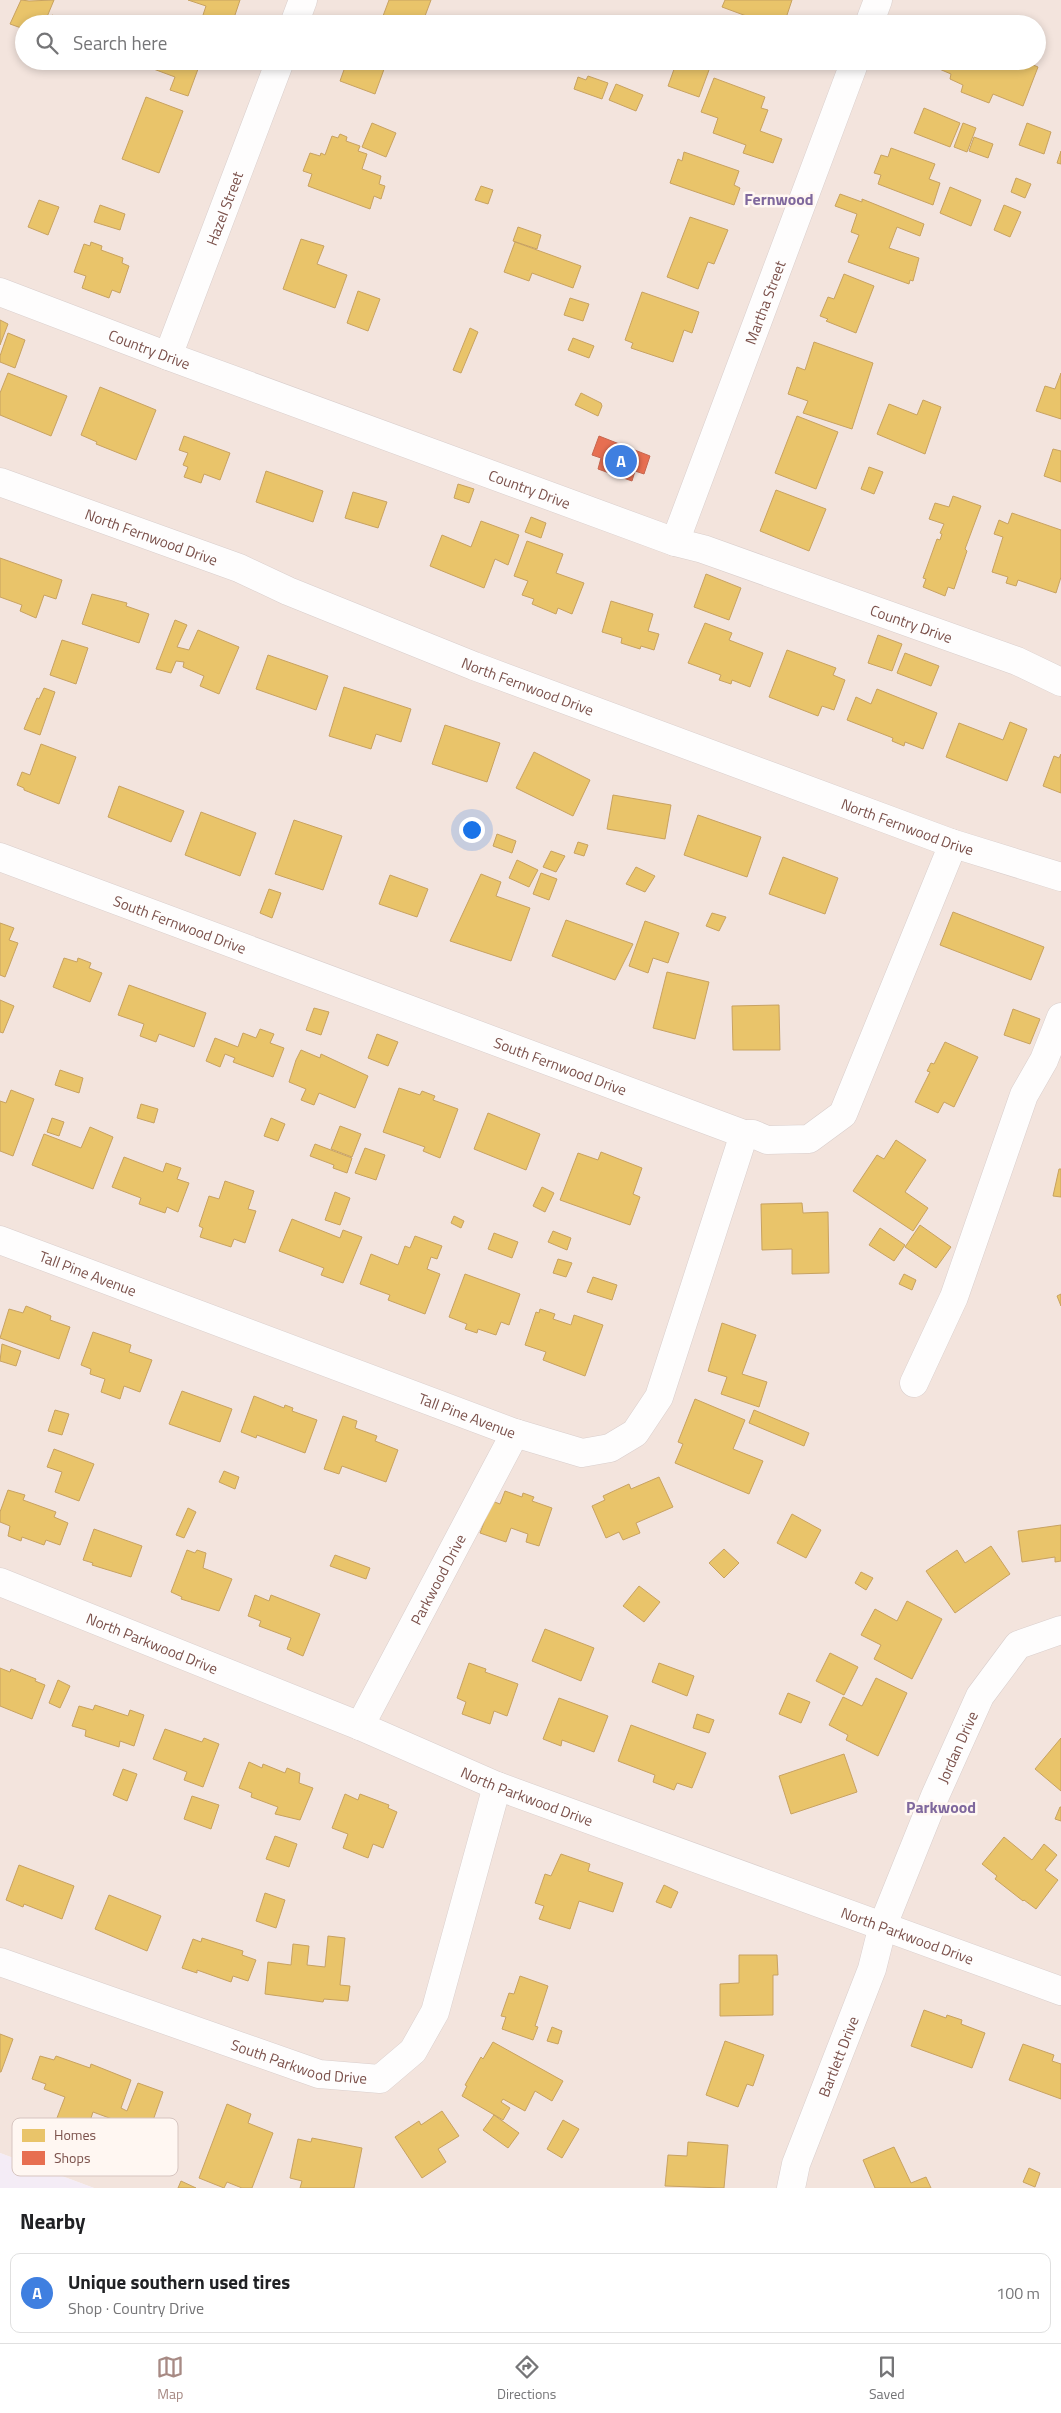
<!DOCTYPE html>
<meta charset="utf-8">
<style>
:root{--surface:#fff;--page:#f2f2f2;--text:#202124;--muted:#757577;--line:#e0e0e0;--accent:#a78a84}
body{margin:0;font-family:"Titillium Web",sans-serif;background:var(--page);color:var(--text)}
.you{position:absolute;left:471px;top:829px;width:18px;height:18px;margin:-12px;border:4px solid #fff;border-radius:50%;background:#1a73e8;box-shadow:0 0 0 8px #1a73e833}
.badge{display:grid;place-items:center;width:32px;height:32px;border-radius:50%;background:var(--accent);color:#fff;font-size:16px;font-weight:700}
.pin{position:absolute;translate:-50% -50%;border:2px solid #fff;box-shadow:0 1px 5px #0006}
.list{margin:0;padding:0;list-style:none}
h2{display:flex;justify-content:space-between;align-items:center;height:65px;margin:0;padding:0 20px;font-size:21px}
h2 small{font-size:16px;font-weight:400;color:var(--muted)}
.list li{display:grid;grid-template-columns:32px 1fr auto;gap:15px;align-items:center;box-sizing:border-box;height:80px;margin:0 10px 10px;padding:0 10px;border:1px solid var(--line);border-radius:10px}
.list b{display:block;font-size:19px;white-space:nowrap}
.list p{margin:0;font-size:16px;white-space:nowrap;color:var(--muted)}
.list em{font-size:16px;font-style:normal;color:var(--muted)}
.icon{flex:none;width:28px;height:28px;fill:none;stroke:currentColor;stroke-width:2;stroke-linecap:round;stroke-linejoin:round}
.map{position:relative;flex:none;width:1061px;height:2188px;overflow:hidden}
.search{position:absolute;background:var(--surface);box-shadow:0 2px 8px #0003;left:15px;right:15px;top:15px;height:55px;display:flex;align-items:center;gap:12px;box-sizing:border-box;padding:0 18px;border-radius:28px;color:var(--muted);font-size:19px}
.sheet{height:155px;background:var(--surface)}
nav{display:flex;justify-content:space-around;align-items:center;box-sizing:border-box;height:70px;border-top:1px solid var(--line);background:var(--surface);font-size:14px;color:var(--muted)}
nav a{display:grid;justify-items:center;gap:2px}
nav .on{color:var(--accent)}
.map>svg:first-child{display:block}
.residential{fill:#f3e4dd;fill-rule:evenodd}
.education{fill:#f4ecf6}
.homes{fill:#e9c46a;stroke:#c8a261}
.shops{fill:#e76f51;stroke:#c7664f}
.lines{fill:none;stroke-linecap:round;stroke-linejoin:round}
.minor-casing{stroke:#d9cecc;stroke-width:29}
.minor{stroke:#fefdfd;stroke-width:28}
.labels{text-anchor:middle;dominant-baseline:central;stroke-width:5;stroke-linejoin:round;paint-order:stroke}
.street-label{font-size:15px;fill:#7b514b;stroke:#fff7f2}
.neighbourhood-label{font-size:16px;font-weight:bold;fill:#7f689d;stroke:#fff7f2}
.key{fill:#fff7f2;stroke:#d7c5c0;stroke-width:1}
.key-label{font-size:14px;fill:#7b514b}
</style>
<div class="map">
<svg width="1061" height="2188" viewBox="0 0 1061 2188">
<rect width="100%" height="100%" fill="#faf3ef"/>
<path class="residential" d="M0,0H1061V2188H94L0,2153ZM24,24H1037V61H24Z"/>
<path class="education" d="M0,2153L94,2188H0Z"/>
<path class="homes" d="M21,0L29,1L54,0L44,24H24V29L10,24Z
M188,0H240L232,24H217L202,18L206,6Z
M389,0H431L422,24H404L383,16Z
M725,0H792L784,24H768L722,7Z
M52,15L73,24H48Z
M107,16L127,24H104Z
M132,61H201L188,96L170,90L175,77Z
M344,61H387L375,94L340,81L345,67L342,66Z
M677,61H686L709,70L699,97L668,86Z
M934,61H1024L1038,67L1023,106L993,94L989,103L961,92L963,85L950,79L951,74L937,68L939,63Z
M588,76L608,83L602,99L574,89L578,77L586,80Z
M714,78L765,97L761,108L768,110L760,131L782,139L773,163L743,153L746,145L713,133L718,118L701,112Z
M616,84L643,95L636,111L609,100Z
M146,97L183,111L159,173L122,159Z
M924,108L960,123L950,147L914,133Z
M372,123L396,133L386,157L362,147Z
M963,123L976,128L967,152L954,147Z
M1027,123L1051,132L1044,154L1019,145Z
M340,134L347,137L346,141L360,146L358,151L367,154L362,169L381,176L379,184L385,186L381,199L374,196L370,209L308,186L312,174L303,171L310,153L320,156L321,153L325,155L332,136L338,138Z
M974,137L993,144L988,158L969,151Z
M891,148L935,164L929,179L940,183L933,205L878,184L881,175L874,173L881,155L888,157Z
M1061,151V164L1057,163Z
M684,152L739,171L734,185L740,188L734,205L670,183L678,159L682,161Z
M1016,178L1031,184L1025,198L1011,192Z
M481,186L493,190L488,204L475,200Z
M950,187L981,200L971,226L940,213Z
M840,194L862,202V199L924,224L920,236L897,227L889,248L919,258L913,281L910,280L909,284L848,262L859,235L851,232L857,214L835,206Z
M39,200L59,207L48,235L28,227Z
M100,205L125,214L120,230L94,222Z
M1004,205L1021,212L1010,237L994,230Z
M690,217L728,230L714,264L708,262L698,289L667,277Z
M518,227L541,235L537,249L513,241Z
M301,239L324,246L317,264L347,275L335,308L283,289Z
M91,242L102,246L101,250L123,258L122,263L129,266L120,293L112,290L109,298L82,288L86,276L74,272L84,244L90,246Z
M515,242L581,266L573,288L532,273L529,281L504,272Z
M844,274L874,286L856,333L826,321L828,319L820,316L828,297L834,299Z
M358,291L380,299L368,331L347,323Z
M642,292L699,312L692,333L684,330L673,362L631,348L633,343L625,340Z
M570,298L589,304L583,321L564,315Z
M0,320L8,324L0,345Z
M470,328L478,332L461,373L453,370Z
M8,333L25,340L15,368L0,362V356Z
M573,338L594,346L589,358L568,350Z
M814,342L873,363L852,429L803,413L808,401L788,394L797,367L805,370Z
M8,373L67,396L51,436L0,415V393Z
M1061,373V419L1036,411L1045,386L1055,389Z
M100,387L156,410L136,460L96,444L97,442L81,435Z
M581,393L601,403L602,406L598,416L575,405Z
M923,400L941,407L925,454L877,434L889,404L917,415Z
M797,416L838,432L816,489L775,473Z
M184,436L230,453L220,480L204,474L201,483L184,477L188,467L183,465L188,453L179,450Z
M1053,449L1061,451V482L1044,476Z
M869,467L883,472L874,494L861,489Z
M266,471L323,491L313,522L256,502Z
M458,484L474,489L469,503L454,498Z
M776,490L826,509L809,551L760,531Z
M353,492L387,502L378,528L345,518Z
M953,496L981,506L965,549L967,551L954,589L948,587L945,596L923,587L926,579L923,578L937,539L940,540L942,534L940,533L944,524L929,519L935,503L949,507Z
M1012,513L1061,530V577L1056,593L1018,580L1016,586L1006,583L1008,577L992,572L1003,537L994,534L999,520L1008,524Z
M531,517L546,523L541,538L525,532Z
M481,521L519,535L508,565L495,559L484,588L430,566L442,535L471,547Z
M527,541L563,554L556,573L584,583L572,614L558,608L556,614L532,604L534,599L522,595L528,581L514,576Z
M0,558L62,580L56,599L44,595L36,618L20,611L22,605L0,597Z
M706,574L741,588L729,620L694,607Z
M92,594L127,603L126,606L149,614L139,643L82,624Z
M611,601L653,614L648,631L659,634L654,650L641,646L640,649L621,643L622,638L602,632Z
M175,620L187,625L177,647L189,650L198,630L239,647L219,694L200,686L204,676L183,667L184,662L176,661L171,673L156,669Z
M705,623L732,633L729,640L763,653L750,687L732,680L731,684L719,680L721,675L688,663Z
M878,635L902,644L892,671L868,663Z
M62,640L88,648L76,684L50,675Z
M787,650L836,668L833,675L845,680L834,710L822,706L818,716L769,697Z
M905,653L939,666L931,686L897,673Z
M268,655L328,676L316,710L256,689Z
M344,687L411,709L401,742L376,734L371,749L329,736Z
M44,688L55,692L40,735L24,729L37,698L39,699Z
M877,689L937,713L923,749L905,742L904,746L892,741L893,738L847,720L856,697L871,704Z
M1010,722L1027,729L1007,781L946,757L959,723L1003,740Z
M445,725L500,743L487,782L432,764Z
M41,744L76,757L59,804L24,790V788L17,785L22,772L30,775Z
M534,752L590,780L573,816L516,788Z
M1061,754V793L1043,786L1054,756L1059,758Z
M119,786L184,811L171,842L108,817Z
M613,795L671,805L665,839L607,829Z
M201,812L256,833L240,876L185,855Z
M698,815L761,837L747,877L684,855Z
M294,820L342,836L323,890L275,874Z
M497,834L516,841L512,853L493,846Z
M578,842L588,845L584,856L574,853Z
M551,851L565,856L556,872L543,867Z
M783,857L838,878L825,914L769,894Z
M517,860L538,870L529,887L509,878Z
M636,867L655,876L645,892L626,884Z
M541,873L557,879L549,900L533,894Z
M481,874L501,882L496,896L530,908L511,961L450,941Z
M390,875L428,889L417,917L379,904Z
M269,889L281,893L272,918L260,913Z
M953,912L1044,947L1031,980L940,945Z
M712,913L726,917L719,931L706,926Z
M566,920L633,944L615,980L552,956Z
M645,921L679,933L668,963L653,958L648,973L629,966Z
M0,923L14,928L9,940L18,943L5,977L0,975Z
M64,958L77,962L78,958L91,963L89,968L102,973L90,1002L53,987Z
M667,972L709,982L695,1039L653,1028Z
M129,985L206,1013L194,1047L159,1034L156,1042L140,1036L144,1024L118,1015Z
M0,1000L14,1006L3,1033L0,1032Z
M779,1005L780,1050H733L732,1006Z
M314,1008L329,1012L321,1035L306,1030Z
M1013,1009L1040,1019L1030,1044L1004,1035Z
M260,1029L274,1034L270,1043L284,1048L273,1077L233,1062L235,1058L225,1054L220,1067L206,1061L215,1038L238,1047L243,1033L256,1038Z
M377,1034L398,1042L388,1066L368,1058Z
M945,1042L978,1057L954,1107L944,1102L938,1113L915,1102L930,1072L927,1071L931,1063L934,1064Z
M301,1050L320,1058L321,1054L368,1076L355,1108L319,1093L314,1105L301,1100L306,1089L289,1082L296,1060Z
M60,1070L83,1078L79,1093L55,1085Z
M399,1088L420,1095L422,1091L435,1096L433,1100L458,1109L440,1158L423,1151L425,1147L383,1132Z
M11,1090L34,1099L13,1156L0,1151V1101L6,1103Z
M141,1104L158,1109L154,1123L137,1118Z
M488,1113L540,1134L526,1170L474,1149Z
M52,1118L64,1122L59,1136L47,1132Z
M271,1118L285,1124L278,1141L264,1136Z
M340,1126L361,1134L352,1157L331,1149Z
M90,1127L113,1137L93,1189L32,1165L44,1134L81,1148Z
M896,1140L926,1160L905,1192L928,1208L913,1231L853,1191L877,1155L884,1159Z
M315,1144L352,1158L347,1173L333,1168L334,1165L310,1156Z
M365,1148L385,1155L376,1180L355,1173Z
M601,1152L642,1168L633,1194L640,1197L630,1225L560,1200L578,1153L598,1160Z
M124,1157L163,1172L166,1163L181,1168L177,1179L189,1183L178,1212L167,1207L165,1213L139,1204L141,1198L112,1187Z
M1059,1169H1061V1197L1053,1196Z
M225,1181L254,1191L248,1209L256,1211L245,1243L234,1239L231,1247L200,1237L203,1228L199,1226L209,1196L219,1199Z
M542,1187L554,1193L545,1212L533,1206Z
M335,1192L350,1198L340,1225L325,1220Z
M802,1203L803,1213L828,1212L829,1273L792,1274V1249L762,1250L761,1204Z
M454,1216L464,1221L461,1228L451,1223Z
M292,1219L340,1238L343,1230L362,1237L343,1283L321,1275L324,1268L279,1251Z
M920,1225L951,1247L936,1268L905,1247Z
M880,1228L905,1245L894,1261L869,1245Z
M553,1231L571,1238L567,1250L548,1242Z
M494,1233L518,1242L512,1258L488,1249Z
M415,1236L442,1246L437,1259L431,1257L427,1269L440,1274L425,1314L388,1300L390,1295L360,1284L371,1254L398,1265L405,1246L410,1248Z
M558,1259L572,1263L566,1277L553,1273Z
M465,1274L520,1294L509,1325L501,1322L496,1335L478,1329L477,1333L465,1329L467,1324L449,1317Z
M904,1274L916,1280L912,1290L899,1284Z
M593,1277L617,1285L612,1300L587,1292Z
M1061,1294V1306L1057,1296Z
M26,1306L51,1316L50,1320L70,1327L59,1359L0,1338L9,1309L23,1313Z
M540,1309L555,1314L553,1319L571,1325L574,1315L603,1325L585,1376L543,1360L546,1352L525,1345L536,1312L539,1313Z
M722,1323L756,1335L742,1374L767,1382L759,1407L721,1394L727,1377L708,1371Z
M93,1332L131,1345L129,1352L152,1360L140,1392L124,1386L120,1399L101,1392L105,1379L90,1374L91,1369L81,1365Z
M2,1344L21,1351L16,1366L0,1361Z
M182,1391L232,1409L220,1442L169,1424Z
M254,1396L284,1408L285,1405L293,1408L292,1411L317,1420L305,1453L257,1435L256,1438L241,1432Z
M695,1399L745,1420L733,1449L763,1461L749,1494L675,1463L683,1444L678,1442Z
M55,1410L69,1414L62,1435L48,1431Z
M754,1410L809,1433L804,1446L749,1423Z
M343,1416L357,1421L355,1428L377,1436L375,1441L398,1450L386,1482L342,1466L339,1474L324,1469Z
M54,1449L94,1464L79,1501L55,1492L62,1472L47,1467Z
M224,1471L239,1477L235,1489L219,1482Z
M659,1477L673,1507L636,1523L640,1533L623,1540L619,1532L606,1538L592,1506L605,1500L603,1496L629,1484L631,1489Z
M8,1490L25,1495L23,1500L56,1512L54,1517L68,1523L60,1545L46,1540L44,1545L22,1537L21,1541L8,1536L10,1526L0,1522V1512Z
M505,1491L522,1497L523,1493L534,1497L532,1501L552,1508L539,1546L526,1542L528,1534L511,1528L506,1542L480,1533L492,1501L500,1504Z
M188,1508L196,1512L184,1538L176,1535Z
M792,1514L821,1530L806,1558L777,1543Z
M1061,1525V1561L1055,1562V1557L1022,1562L1018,1531Z
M94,1529L142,1546L131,1577L92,1565L93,1563L83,1560Z
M991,1546L1010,1574L955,1613L926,1571L957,1550L965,1563Z
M724,1549L739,1563L724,1578L709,1563Z
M187,1550L195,1553L197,1550L206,1553L203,1568L232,1579L219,1611L181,1599L182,1597L171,1592Z
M335,1555L370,1568L366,1579L330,1566Z
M861,1572L873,1578L866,1590L855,1583Z
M639,1586L660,1602L644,1622L623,1606Z
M255,1595L269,1601L271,1595L320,1614L303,1656L287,1649L291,1638L259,1626L261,1621L248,1616Z
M907,1601L942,1619L912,1679L874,1659L881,1645L861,1635L875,1609L897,1621Z
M545,1629L594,1648L581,1681L532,1661Z
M830,1653L858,1667L844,1695L816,1681Z
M469,1663L486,1669L485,1672L518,1684L507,1716L494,1711L490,1724L462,1714L466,1702L457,1698Z
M659,1663L694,1676L687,1696L652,1682Z
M0,1668L10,1672L11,1669L36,1679L35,1681L45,1685L32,1719L0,1706Z
M876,1678L907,1693L878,1756L846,1740L848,1735L829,1725L843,1697L862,1706Z
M58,1680L70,1686L60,1708L49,1703Z
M788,1693L810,1702L801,1723L779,1714Z
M559,1698L608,1716L594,1752L562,1740L561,1746L543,1739Z
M95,1705L128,1716L130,1710L144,1715L134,1746L120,1741L119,1747L85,1736L86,1730L72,1726L79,1706L93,1710Z
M697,1714L714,1720L709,1733L693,1728Z
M631,1725L706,1753L692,1788L677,1783L674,1790L653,1782L655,1775L618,1761Z
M165,1729L202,1742L204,1738L219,1744L203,1787L184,1780L187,1772L153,1759Z
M1061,1738V1791L1035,1769Z
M844,1754L857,1792L791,1814L779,1776Z
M249,1762L262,1768L263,1764L285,1773L287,1768L300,1773L299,1783L313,1788L300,1820L275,1814L278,1807L251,1797L252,1793L239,1788Z
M123,1769L137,1774L127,1801L113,1795Z
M345,1794L358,1800L360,1794L389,1805L388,1808L397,1812L383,1848L373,1844L368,1858L343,1848L348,1834L332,1828Z
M192,1796L219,1805L211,1829L184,1819Z
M1060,1807H1061V1821L1055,1819Z
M275,1836L297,1844L289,1867L266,1859Z
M1004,1837L1032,1860L1044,1844L1057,1855L1045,1870L1058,1880L1036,1909L1024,1900L1023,1901L995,1879L997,1876L982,1864Z
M561,1854L590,1864L588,1871L623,1883L613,1912L579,1901L570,1929L539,1919L544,1906L535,1903L545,1874L551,1876Z
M19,1865L74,1886L62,1919L24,1904L23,1907L6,1900Z
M664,1885L678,1892L671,1908L656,1902Z
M265,1893L285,1900L276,1928L256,1921Z
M109,1895L161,1916L147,1951L95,1929Z
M328,1936L345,1938L340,1985L350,1986L348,2001L324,1999L323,2002L265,1994L268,1962L291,1965L293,1944L309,1946L307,1965L325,1967Z
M202,1938L243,1951L242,1955L256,1960L248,1981L233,1976L231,1982L197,1970V1973L182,1968L193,1939L201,1942Z
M739,1955H777L778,1975H773V2015L720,2016V1984L739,1983Z
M520,1976L548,1986L535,2026L538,2027L533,2040L502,2029L506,2017L501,2016L509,1993L514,1994Z
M924,2010L946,2018L947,2015L962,2020L961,2024L985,2033L972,2068L911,2046Z
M552,2027L562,2031L558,2044L547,2041Z
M0,2034L13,2039L1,2072H0Z
M725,2041L764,2055L753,2086L747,2084L738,2107L706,2095Z
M493,2042L563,2081L552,2101L535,2091L525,2111L503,2099L501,2102L510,2108L503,2120L462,2096L467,2086L465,2085L481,2057L483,2059Z
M1023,2044L1054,2055L1052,2061L1061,2064V2099L1009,2080Z
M40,2056L54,2060L56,2056L90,2068L91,2064L131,2080L121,2108L127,2111L138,2083L163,2092L143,2149L117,2139L123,2123L93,2112L83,2142L52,2131L65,2097L44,2089L46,2084L32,2079Z
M227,2104L251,2114L248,2123L273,2133L252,2188H242L227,2182L224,2188L199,2178Z
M442,2111L459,2136L438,2149L446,2162L422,2178L395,2137L419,2121L421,2125Z
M494,2115L519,2133L508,2148L483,2130Z
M563,2120L579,2129L562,2158L547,2149Z
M312,2138L362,2148L354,2188H300L302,2181L290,2178L298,2139L311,2142Z
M688,2142L728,2145L724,2188L665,2186L668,2155L687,2156Z
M894,2147L911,2183L926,2177L931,2188H875L863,2160Z
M1029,2168L1040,2173L1035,2187L1023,2182Z
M181,2181L196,2188H178Z"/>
<path class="shops" d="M599,436L650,456L644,474L635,471L632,481L598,469L601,458L592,455Z"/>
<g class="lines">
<g class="minor-casing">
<g id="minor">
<path d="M294,24L303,0"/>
<path d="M869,24L878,0"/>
<path id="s1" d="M0,292L168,356L675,542L703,549L1017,661L1061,682"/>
<path id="s2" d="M168,356L280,61"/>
<path id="s3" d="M0,482L239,568L288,591L474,666L951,843L1061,877"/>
<path id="s4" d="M675,542L855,61"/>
<path id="s5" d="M0,857L744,1134H753L767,1140L809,1139L843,1114L949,854L951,843"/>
<path id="s6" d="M0,1240L515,1433L582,1453L610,1448L635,1433L659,1397L744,1134"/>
<path d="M914,1383L954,1297L1024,1095L1044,1060L1061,1017"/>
<path id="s7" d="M0,1582L360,1726L497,1786L1061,1991"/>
<path id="s8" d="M360,1726L515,1433"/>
<path id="s9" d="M0,1962L319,2074L380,2079L413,2051L435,2012L497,1786"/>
<path id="s10" d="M791,2188L796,2164L872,1969L883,1925L935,1796L980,1696L1018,1645L1061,1630"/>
</g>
</g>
<use href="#minor" class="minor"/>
</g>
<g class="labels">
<g class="street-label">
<text stroke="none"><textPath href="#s2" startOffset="158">Hazel Street</textPath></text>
<text stroke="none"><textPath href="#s4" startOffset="256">Martha Street</textPath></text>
<text stroke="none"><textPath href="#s1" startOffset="160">Country Drive</textPath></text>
<text stroke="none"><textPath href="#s1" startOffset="565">Country Drive</textPath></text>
<text stroke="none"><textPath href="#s3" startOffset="161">North Fernwood Drive</textPath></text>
<text stroke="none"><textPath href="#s1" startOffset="970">Country Drive</textPath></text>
<text stroke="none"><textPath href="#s3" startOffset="566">North Fernwood Drive</textPath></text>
<text stroke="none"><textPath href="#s3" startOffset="971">North Fernwood Drive</textPath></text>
<text stroke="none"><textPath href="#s5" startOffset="192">South Fernwood Drive</textPath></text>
<text stroke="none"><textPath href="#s5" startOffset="598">South Fernwood Drive</textPath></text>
<text stroke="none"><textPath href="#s6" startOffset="94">Tall Pine Avenue</textPath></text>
<text stroke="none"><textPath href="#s6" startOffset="499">Tall Pine Avenue</textPath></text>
<text stroke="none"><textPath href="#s8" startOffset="166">Parkwood Drive</textPath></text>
<text stroke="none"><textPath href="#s7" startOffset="164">North Parkwood Drive</textPath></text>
<text stroke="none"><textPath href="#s10" startOffset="472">Jordan Drive</textPath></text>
<text stroke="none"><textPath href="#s7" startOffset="569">North Parkwood Drive</textPath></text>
<text stroke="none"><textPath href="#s7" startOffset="974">North Parkwood Drive</textPath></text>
<text stroke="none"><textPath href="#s10" startOffset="140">Bartlett Drive</textPath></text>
<text stroke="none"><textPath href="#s9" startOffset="316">South Parkwood Drive</textPath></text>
</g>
<g class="neighbourhood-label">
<text x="779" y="199">Fernwood</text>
<text x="941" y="1807">Parkwood</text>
</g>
</g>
<rect x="12" y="2118" width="166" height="58" rx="8" class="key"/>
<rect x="22" y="2129" width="23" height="13" fill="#e9c46a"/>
<rect x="22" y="2151" width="23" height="14" fill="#e76f51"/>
<g class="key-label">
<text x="54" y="2140">Homes</text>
<text x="54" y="2163">Shops</text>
</g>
</svg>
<div class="you"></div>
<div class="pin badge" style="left:621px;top:461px;background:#3f7fe0">A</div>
<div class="search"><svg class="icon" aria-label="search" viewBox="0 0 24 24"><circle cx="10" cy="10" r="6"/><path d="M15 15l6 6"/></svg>Search here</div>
</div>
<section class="sheet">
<h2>Nearby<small></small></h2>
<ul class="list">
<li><span class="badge" style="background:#3f7fe0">A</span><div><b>Unique southern used tires</b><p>Shop · Country Drive</p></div><em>100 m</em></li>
</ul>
</section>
<nav>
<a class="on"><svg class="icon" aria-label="map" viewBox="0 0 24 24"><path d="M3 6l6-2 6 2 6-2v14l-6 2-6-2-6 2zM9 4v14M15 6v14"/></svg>Map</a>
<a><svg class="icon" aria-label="directions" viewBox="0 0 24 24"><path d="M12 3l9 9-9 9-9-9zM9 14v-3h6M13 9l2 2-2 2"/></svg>Directions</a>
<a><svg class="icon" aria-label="saved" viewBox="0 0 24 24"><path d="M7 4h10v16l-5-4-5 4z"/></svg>Saved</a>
</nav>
